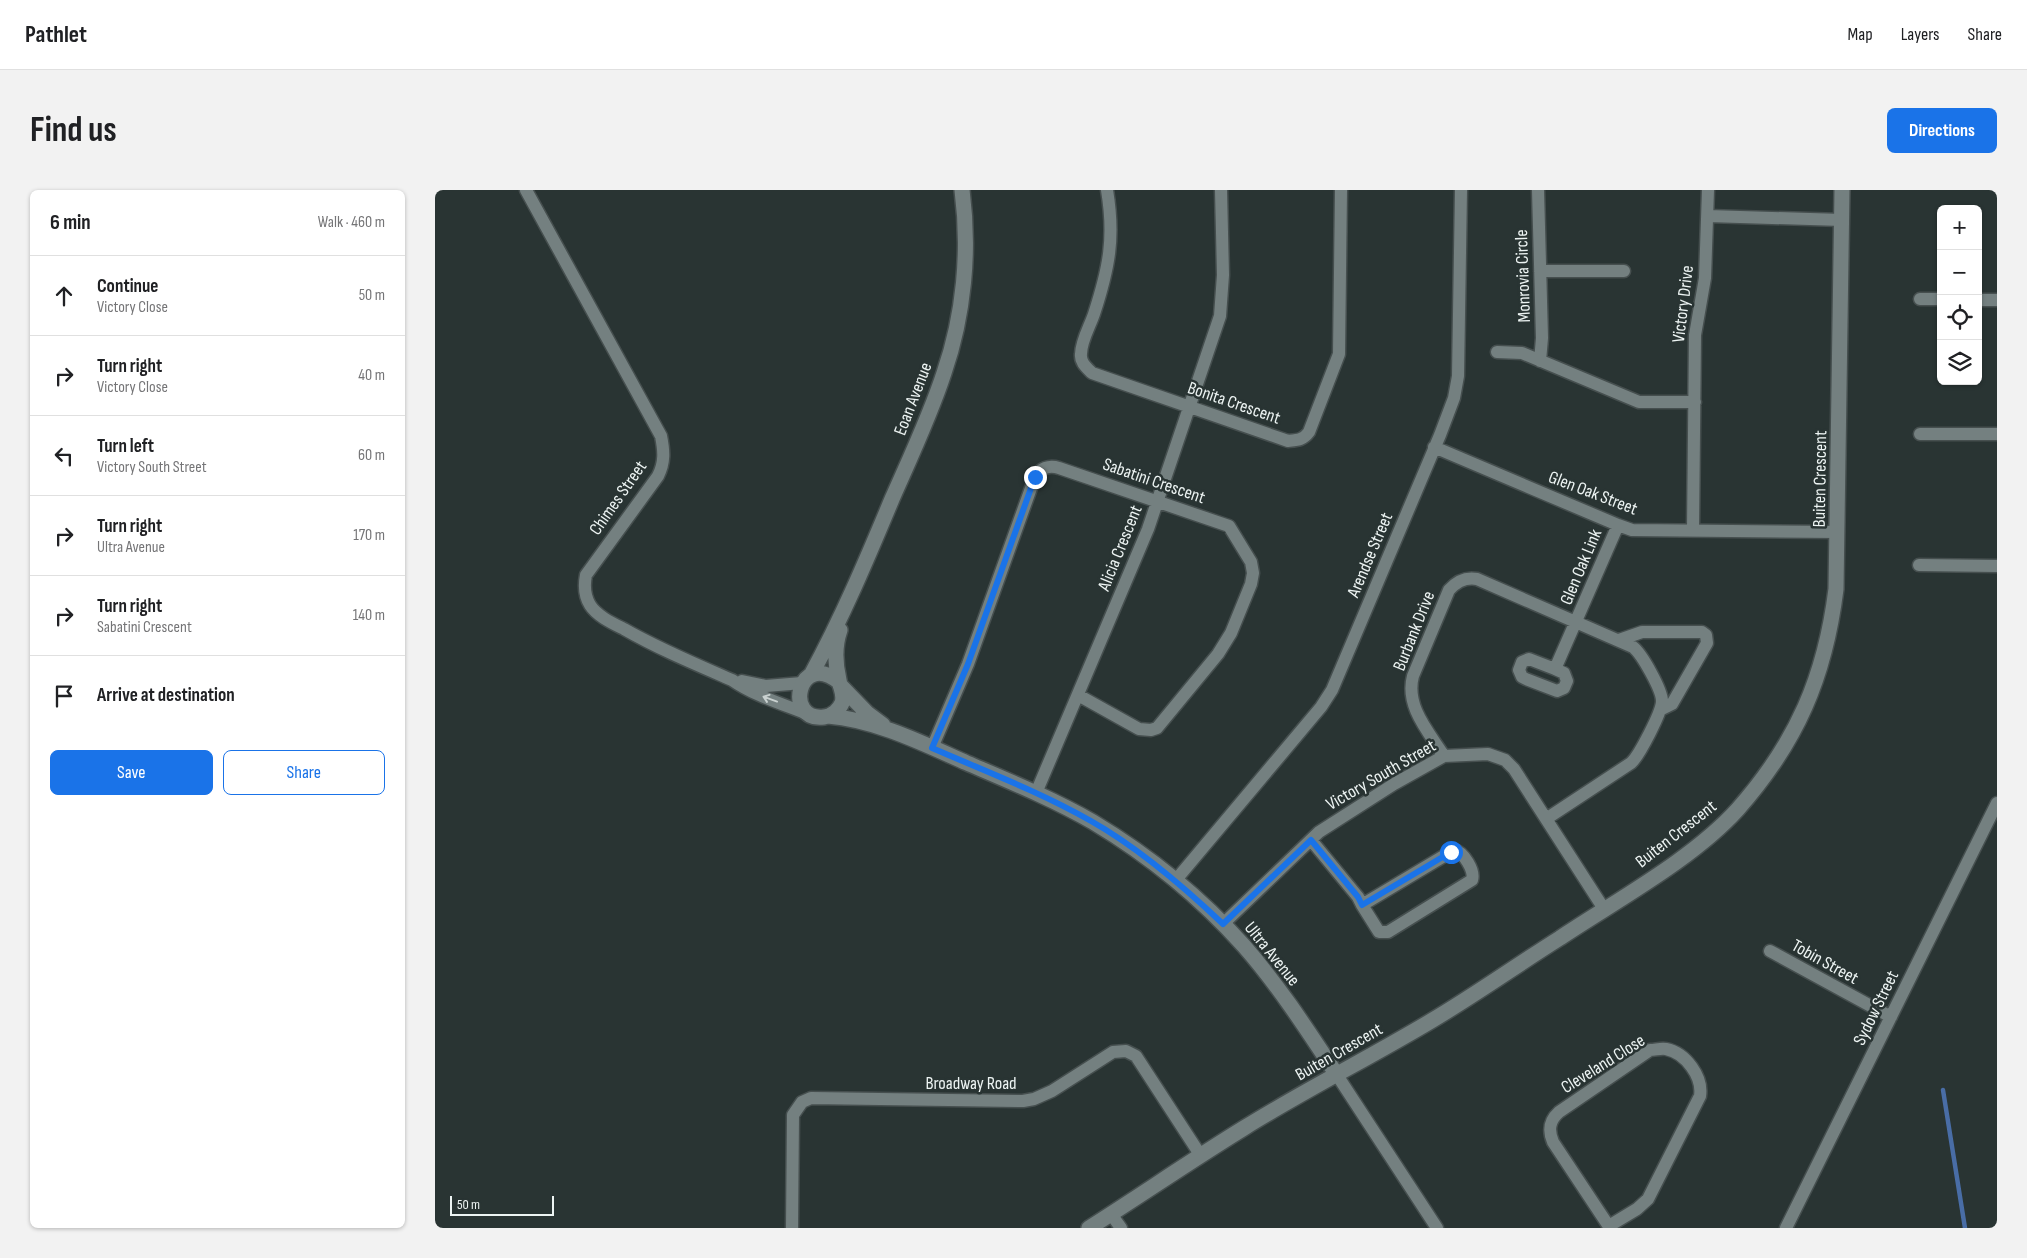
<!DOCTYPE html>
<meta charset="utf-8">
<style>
:root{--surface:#fff;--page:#f2f2f2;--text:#202124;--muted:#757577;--line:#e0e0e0;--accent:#1a73e8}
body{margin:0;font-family:"Sofia Sans Condensed",sans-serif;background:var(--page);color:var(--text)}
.controls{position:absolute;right:15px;top:15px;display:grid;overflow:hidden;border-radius:8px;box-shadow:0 1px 4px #0004}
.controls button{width:45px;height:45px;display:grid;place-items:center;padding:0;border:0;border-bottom:1px solid var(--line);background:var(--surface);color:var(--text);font:25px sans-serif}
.scale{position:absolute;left:15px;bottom:12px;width:104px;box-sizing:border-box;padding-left:5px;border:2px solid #edf4f3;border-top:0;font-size:14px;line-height:18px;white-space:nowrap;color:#edf4f3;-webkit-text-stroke:4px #293433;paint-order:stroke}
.stop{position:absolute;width:15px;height:15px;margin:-11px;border:4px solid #1a73e8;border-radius:50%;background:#fff}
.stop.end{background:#1a73e8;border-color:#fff;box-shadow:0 1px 5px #0008}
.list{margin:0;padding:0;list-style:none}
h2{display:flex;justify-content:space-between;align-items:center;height:65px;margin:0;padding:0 20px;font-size:21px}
h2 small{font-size:16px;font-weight:400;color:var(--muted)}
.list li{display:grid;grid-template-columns:32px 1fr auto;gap:15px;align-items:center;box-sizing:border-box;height:80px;padding:0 20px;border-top:1px solid var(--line)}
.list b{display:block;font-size:19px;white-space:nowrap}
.list p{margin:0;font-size:16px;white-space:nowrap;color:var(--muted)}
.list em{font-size:16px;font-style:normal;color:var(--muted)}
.actions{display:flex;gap:10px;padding:15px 20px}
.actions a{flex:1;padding:11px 0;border:1px solid var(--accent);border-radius:8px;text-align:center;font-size:18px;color:var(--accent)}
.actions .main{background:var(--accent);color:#fff}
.icon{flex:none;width:28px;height:28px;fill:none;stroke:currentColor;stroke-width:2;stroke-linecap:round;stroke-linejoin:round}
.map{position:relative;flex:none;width:1562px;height:1038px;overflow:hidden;border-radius:8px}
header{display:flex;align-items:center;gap:30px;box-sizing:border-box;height:70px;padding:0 25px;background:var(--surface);border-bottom:1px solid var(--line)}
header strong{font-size:24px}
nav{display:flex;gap:28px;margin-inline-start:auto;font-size:18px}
.intro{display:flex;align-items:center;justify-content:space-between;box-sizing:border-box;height:120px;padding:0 30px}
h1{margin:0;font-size:35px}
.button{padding:12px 22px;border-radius:8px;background:var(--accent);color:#fff;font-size:18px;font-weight:700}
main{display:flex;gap:30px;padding:0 30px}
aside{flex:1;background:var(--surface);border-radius:8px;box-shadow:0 1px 4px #0004}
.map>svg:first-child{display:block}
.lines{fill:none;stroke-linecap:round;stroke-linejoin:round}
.stream{stroke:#496da6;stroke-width:4.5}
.street-casing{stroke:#464f4f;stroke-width:15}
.secondary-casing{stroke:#464f4f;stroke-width:18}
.street{stroke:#748080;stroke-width:12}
.secondary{stroke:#748080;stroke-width:15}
.oneway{stroke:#c9d1d0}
.route{stroke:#1a73e8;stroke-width:6}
.labels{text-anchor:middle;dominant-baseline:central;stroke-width:5;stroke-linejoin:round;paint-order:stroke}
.street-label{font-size:18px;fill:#edf4f3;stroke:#293433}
</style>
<header>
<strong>Pathlet</strong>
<nav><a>Map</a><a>Layers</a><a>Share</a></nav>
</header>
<div class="intro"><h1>Find us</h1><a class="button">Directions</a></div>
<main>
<aside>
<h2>6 min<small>Walk · 460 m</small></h2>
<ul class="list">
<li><svg class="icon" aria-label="ahead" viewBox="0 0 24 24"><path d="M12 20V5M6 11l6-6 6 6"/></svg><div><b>Continue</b><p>Victory Close</p></div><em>50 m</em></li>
<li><svg class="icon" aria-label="right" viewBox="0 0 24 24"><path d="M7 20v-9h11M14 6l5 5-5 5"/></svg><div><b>Turn right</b><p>Victory Close</p></div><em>40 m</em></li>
<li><svg class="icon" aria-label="left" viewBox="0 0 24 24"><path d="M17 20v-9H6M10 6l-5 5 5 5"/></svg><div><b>Turn left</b><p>Victory South Street</p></div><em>60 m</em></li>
<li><svg class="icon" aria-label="right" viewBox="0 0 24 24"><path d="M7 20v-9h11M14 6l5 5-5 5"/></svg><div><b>Turn right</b><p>Ultra Avenue</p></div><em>170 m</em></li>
<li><svg class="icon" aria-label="right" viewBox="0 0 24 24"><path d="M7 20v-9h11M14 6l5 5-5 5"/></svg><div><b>Turn right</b><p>Sabatini Crescent</p></div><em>140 m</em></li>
<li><svg class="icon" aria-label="arrive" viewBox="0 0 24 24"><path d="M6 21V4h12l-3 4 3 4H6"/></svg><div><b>Arrive at destination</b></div></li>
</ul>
<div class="actions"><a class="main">Save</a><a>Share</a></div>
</aside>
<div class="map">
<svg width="1562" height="1038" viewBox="0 0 1562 1038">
<rect width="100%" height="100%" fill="#293433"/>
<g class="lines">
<path class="stream" d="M1508,900L1530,1038"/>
<g class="street-casing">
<path id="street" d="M91,0L226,246C229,261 230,272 223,286L151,385C149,395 149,405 155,415C162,426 177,433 189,439C224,459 260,474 297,490C320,506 348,514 375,525
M672,0C680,48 674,78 659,124C655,136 646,151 646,164C645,172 651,177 657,183L853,251C863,250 868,250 874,242L904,164L906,0
M1103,0L1107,148L1105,171
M1273,26L1407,30
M1105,81H1189
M1485,109H1506
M1543,110H1562
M1062,162L1087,163L1204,212H1260
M1485,244H1562
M999,257L1183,335L1197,340L1403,342
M1258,340L1260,145L1270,88L1273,0
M1484,375L1562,376
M1184,450L1207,442H1267L1271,445L1272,453L1237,514L1225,520
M1120,479L1129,483L1132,491L1129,498L1122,501L1091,489L1087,487L1084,480L1087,472L1094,469L1120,479L1183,335
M307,491L331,496L367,493
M497,558L533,474L600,287C605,278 614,275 624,278L794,336L816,372L818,383L816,394L796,443L783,464L722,538L716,540L704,539L643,505
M1009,566C993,541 970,516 978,486L1014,400C1022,391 1031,387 1042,389L1198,457C1207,464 1227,500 1227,511C1227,522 1204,566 1196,573L1111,629
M601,603L713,339L785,126L788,85L786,0
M876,650L923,707L927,715
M1019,660C1029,662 1040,681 1037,690L953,742H944L927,715Z
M740,691L886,517L897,500L1005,245L1019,208L1023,186L1026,0
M788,734L884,642L959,594L1009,566L1053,564L1070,570L1079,579L1169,719
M1335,761L1456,827
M902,885L1002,1038
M676,1024L686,1038
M1174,1036L1202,1019L1213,1009L1265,906C1268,887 1251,863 1231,859C1226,858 1220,860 1215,860L1124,922C1114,931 1113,940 1118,952L1175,1038
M357,1038L358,925L367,912L376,908L588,911L599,909L617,901L678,862L691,861L701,866L766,966
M1351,1038L1562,613"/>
</g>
<g class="secondary-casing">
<path id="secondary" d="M376,485C407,428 432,369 457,309C475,268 495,226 509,183C529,125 535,61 527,0
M404,492C363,459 348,532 389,527C397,526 404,520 407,513C410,504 405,498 404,490C400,473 399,457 405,440
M405,495L432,523L448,535
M393,526C441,530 487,553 532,573C574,591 618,609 658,632C713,665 766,708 809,756C844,796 873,841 902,885
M654,1038C706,1005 757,970 809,938C870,900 934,868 996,831C1040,805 1082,775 1125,748C1182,710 1258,669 1303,619C1362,552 1390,487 1401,399L1407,0"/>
</g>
<use href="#street" class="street"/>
<use href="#secondary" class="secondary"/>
</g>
<defs><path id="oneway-shaft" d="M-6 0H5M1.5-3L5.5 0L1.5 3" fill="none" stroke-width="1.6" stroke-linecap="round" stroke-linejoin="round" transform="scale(1.25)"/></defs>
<use class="oneway" href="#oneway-shaft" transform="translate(335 509) rotate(-160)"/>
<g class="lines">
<path class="route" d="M600,287L533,474L497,558C550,581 605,602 656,631C704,658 748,696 788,734L876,650L923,707L927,715L1016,662"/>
</g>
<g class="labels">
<g class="street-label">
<text transform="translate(1088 86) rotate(-92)">Monrovia Circle</text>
<text transform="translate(1248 114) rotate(-83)">Victory Drive</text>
<text transform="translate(478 209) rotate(-69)">Eoan Avenue</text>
<text transform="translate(799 213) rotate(19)">Bonita Crescent</text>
<text transform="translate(1385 289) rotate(-89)">Buiten Crescent</text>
<text transform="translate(719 291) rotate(19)">Sabatini Crescent</text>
<text transform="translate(1158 303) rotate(21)">Glen Oak Street</text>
<text transform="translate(183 308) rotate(-55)">Chimes Street</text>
<text transform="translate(685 358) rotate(-68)">Alicia Crescent</text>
<text transform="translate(935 365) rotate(-67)">Arendse Street</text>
<text transform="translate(1146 377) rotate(-67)">Glen Oak Link</text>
<text transform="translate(979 441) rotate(-68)">Burbank Drive</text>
<text transform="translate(946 585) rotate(-30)">Victory South Street</text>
<text transform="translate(1241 644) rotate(-38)">Buiten Crescent</text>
<text transform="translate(837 764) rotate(51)">Ultra Avenue</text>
<text transform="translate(1390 772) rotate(29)">Tobin Street</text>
<text transform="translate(1441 818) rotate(-64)">Sydow Street</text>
<text transform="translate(904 862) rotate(-30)">Buiten Crescent</text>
<text transform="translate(1168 874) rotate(-32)">Cleveland Close</text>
<text x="536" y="893">Broadway Road</text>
</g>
</g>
</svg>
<div class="controls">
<button>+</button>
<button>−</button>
<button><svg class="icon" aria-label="locate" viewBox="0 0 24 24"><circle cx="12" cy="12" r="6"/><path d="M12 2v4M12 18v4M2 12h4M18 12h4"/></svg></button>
<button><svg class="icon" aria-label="layers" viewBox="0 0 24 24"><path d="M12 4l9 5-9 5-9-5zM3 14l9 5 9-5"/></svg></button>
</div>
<div class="scale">50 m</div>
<div class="stop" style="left:1016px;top:662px"></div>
<div class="stop end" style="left:600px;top:287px"></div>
</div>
</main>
